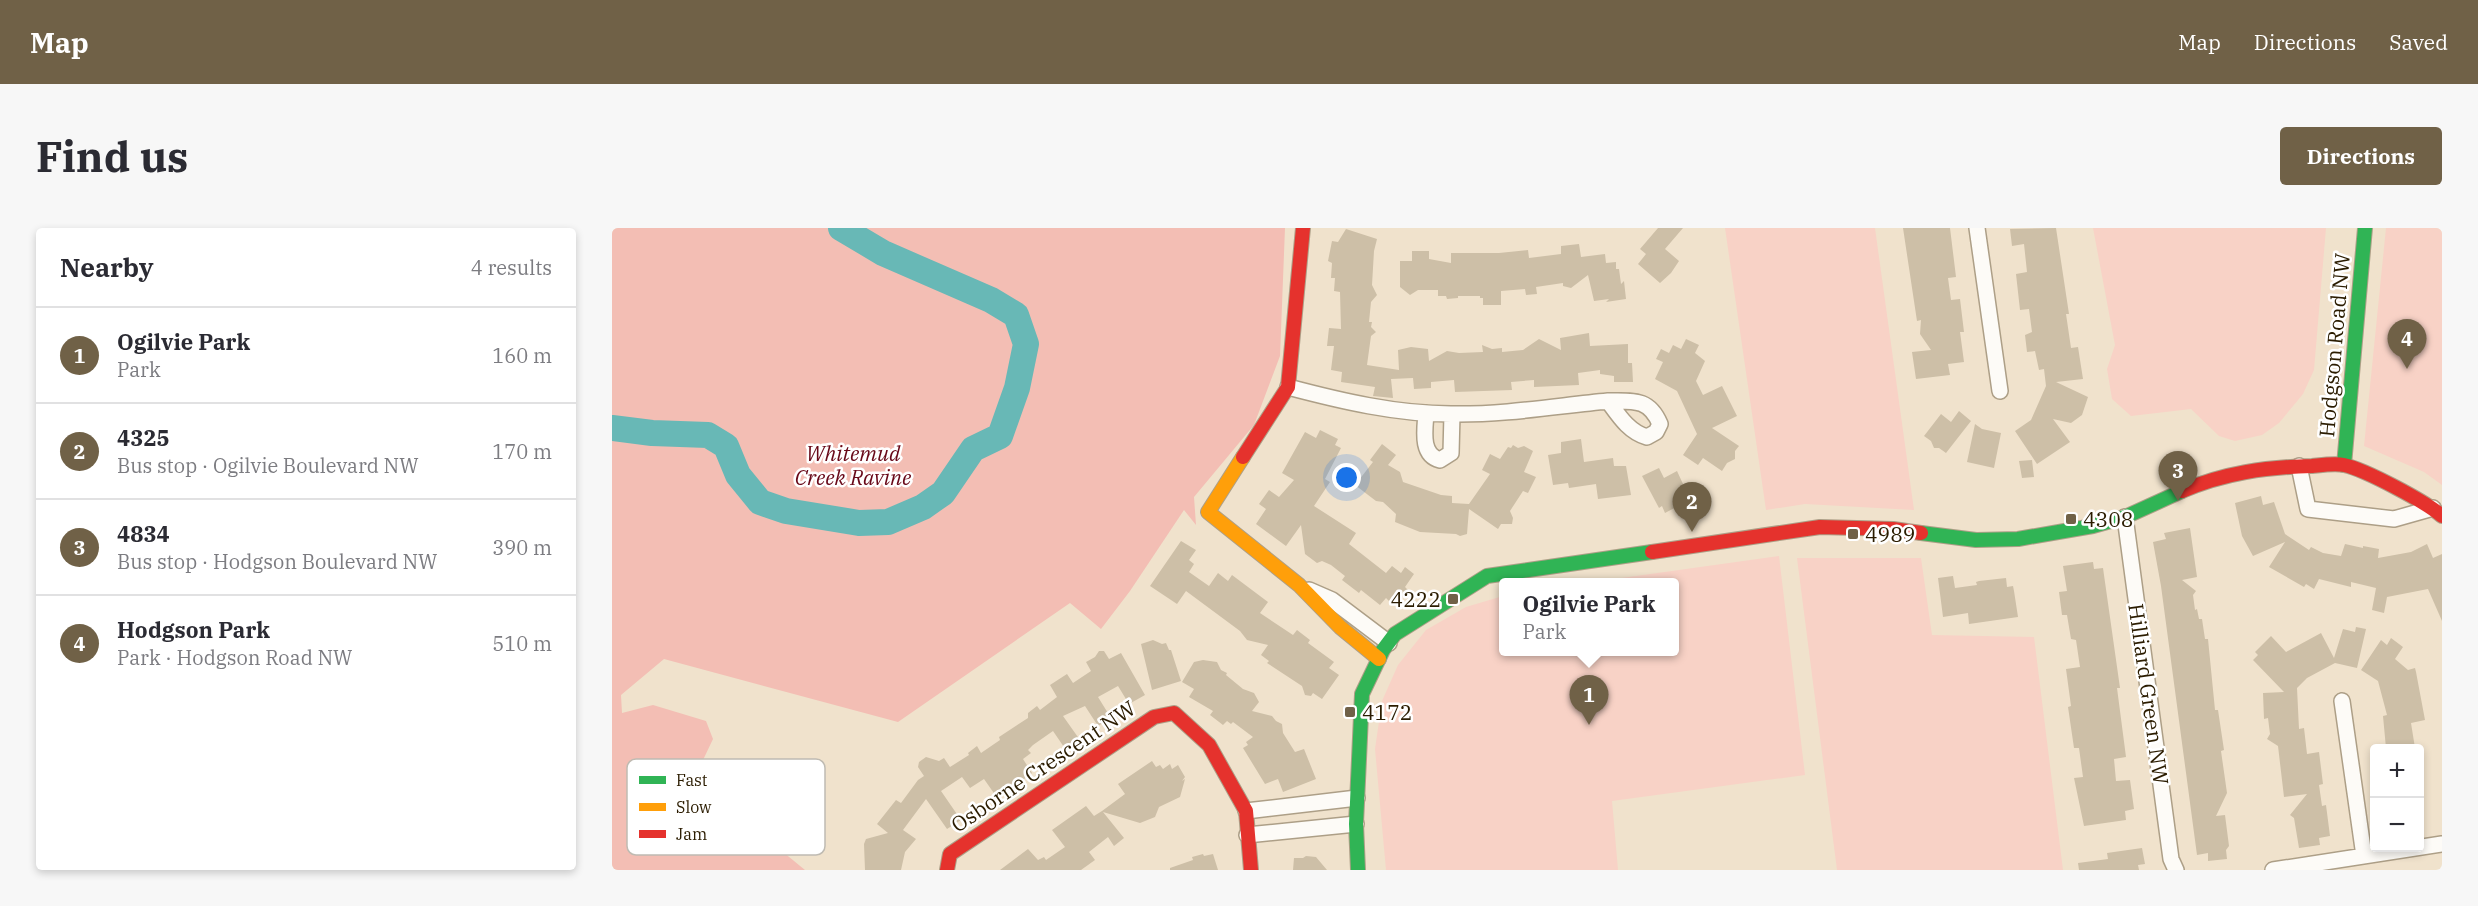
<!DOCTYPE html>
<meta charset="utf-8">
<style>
:root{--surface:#fff;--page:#f7f7f7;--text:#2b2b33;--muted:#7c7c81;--line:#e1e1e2;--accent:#706147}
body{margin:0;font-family:"IBM Plex Serif",serif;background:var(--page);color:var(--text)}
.controls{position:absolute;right:18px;bottom:18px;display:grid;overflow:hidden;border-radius:6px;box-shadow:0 3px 9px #0003}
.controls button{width:54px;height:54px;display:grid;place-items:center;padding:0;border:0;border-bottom:2px solid var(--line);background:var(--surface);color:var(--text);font:30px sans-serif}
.you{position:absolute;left:735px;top:250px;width:21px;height:21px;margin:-15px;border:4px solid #fff;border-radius:50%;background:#1a73e8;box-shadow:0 0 0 9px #1a73e833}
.badge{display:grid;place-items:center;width:39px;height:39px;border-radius:50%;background:var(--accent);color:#fff;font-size:20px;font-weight:700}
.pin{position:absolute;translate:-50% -50px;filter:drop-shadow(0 2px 3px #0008)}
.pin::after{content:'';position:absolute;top:32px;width:21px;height:18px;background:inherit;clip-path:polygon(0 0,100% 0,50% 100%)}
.popup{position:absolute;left:887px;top:350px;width:180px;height:78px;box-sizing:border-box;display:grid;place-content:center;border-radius:6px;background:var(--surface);filter:drop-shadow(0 2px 4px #0005);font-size:20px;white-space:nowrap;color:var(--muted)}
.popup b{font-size:22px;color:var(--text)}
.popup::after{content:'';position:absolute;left:50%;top:100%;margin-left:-12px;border:12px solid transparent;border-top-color:var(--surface)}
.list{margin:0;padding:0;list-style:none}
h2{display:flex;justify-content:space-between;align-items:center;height:78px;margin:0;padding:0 24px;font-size:26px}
h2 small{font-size:20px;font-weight:400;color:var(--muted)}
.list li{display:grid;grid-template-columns:39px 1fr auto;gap:18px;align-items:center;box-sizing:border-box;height:96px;padding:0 24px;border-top:2px solid var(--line)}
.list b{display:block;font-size:22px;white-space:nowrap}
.list p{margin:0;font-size:20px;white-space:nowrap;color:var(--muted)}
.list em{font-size:20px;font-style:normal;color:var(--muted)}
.map{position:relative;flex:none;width:1830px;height:642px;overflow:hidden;border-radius:6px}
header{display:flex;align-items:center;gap:36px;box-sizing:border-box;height:84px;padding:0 30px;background:var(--accent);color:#fff}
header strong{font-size:28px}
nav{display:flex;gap:33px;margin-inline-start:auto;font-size:21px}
.intro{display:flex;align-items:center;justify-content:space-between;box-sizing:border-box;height:144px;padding:0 36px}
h1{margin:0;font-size:42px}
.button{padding:15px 27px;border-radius:6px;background:var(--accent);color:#fff;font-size:21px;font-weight:700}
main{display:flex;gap:36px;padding:0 36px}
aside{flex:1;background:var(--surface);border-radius:6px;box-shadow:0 3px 9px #0003}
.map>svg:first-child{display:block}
.green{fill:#f8d2c6}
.forest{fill:#f3beb4}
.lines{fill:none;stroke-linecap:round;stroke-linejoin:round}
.river{stroke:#68b8b6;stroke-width:26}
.building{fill:#cdbfa7}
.street-casing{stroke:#ad9f87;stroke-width:18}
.fast-casing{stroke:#ad9f87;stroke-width:16}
.slow-casing{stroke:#ad9f87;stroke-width:16}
.jam-casing{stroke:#ad9f87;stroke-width:16}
.street{stroke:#fdfbf7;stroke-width:15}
.fast{stroke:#30b455;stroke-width:14}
.slow{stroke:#ff9f0a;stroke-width:14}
.jam{stroke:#e5322d;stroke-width:14}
.poi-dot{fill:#706147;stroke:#fff;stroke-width:2}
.labels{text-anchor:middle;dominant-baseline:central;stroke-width:5;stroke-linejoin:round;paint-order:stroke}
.street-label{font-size:21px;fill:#2b1c00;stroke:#fff}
.park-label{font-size:21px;font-style:italic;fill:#680818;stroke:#fff}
.poi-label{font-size:21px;fill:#2b1c00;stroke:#fff;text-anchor:start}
.key{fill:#fff;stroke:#bfbbb2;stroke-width:1.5}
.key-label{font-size:16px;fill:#2b1c00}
</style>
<header>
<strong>Map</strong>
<nav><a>Map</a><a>Directions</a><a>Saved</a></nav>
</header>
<div class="intro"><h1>Find us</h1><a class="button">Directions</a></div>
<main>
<aside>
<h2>Nearby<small>4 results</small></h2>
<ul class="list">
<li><span class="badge">1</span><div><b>Ogilvie Park</b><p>Park</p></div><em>160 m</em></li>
<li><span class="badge">2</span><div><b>4325</b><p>Bus stop · Ogilvie Boulevard NW</p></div><em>170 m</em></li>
<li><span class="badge">3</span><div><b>4834</b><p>Bus stop · Hodgson Boulevard NW</p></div><em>390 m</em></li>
<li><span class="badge">4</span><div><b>Hodgson Park</b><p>Park · Hodgson Road NW</p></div><em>510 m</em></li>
</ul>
</aside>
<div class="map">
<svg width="1830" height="642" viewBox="0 0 1830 642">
<rect width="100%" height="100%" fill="#f0e2cc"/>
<path class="green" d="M1113,0H1263L1302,282L1193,276L1154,282Z
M1481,0H1714L1702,142L1691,166L1667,195L1650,207L1623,213L1607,208L1579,181L1519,188L1500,171L1495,141L1503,117Z
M1774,0H1830V257L1812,244L1752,218Z
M1167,328L1193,547L1000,573L1006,642H774L763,521L770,473L786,437L814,402L854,379L891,368L892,424H1062V354H981Z
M1185,330H1309L1320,407L1422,409L1451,642H1225Z"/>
<path class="forest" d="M0,0H673L668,128L642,197L582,269L584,297L572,282L518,363L489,401L458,375L286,494L52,431L9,467L10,485L41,477L94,493L101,511L82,551L193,642H0Z"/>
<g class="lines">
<path class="river" d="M0,200L40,205L96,207L114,218L126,247L148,274L174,283L247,295L276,294L311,279L331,265L361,221L388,208L405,160L414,116L404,87L379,72L271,25L229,0"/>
</g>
<path class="building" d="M1046,0H1071L1053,21L1067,33L1059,45L1048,55L1026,36L1034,26L1028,21Z
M1291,0H1338L1344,49L1336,50L1339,72L1348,71L1352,104H1348L1352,134L1336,136L1338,147L1304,151L1300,124L1319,122L1308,106L1309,92L1305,93Z
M1444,0L1457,86H1454L1459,120L1466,119L1471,151L1444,154L1476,169L1470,187L1459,195L1441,191L1458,214L1425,236L1403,203L1419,192L1434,158L1432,141L1427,142L1423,123L1415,124L1413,107L1420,104L1417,81L1408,82L1404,46L1415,44L1412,16L1400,18L1398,1Z
M734,1L765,11L762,23L760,57L765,67L759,74L757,94H760L759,99L764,104L759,108L755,137L787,142L786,122L799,119L816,121L817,133L835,123L847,125L871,124L870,117L880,121L890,120V124L911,122L927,111L949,122L948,110L977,105L978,118L1016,116V135H1020L1021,154H1002V148L988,146V142L966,145L967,157L922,159V152L899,154L900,162L843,164L842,152L819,154V160L802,161L801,150L779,151L781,170L761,168L763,159L729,154L730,144L719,142L722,118H715L717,100L729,101L728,64L722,63L723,50H719L720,35L716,33L720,13L726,14Z
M967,16L969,29L993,26L994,35L1004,34V41H1007L1009,56L1012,53L1014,71L994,74L997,71L982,73L976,47L959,60L951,58V55L924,59L925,66L914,67L913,61L889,63V77H871V70H868V68H846V70L835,71L834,68H826V62H806L798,67L788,59V33H800V23H817V31L839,35V25H887L916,22L917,30L949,26V18Z
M1074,111L1087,117L1083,125L1093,133L1084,153L1091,167L1110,158L1125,188L1100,200L1127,218L1123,223V231L1115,235L1110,243L1091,230L1086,237L1071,227L1085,206L1065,163L1043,151L1051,134L1044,131L1049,121L1057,125L1061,117L1069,121Z
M1347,183L1359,193L1334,225L1327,220H1322L1319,213L1312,208L1329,186L1339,194Z
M1363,196L1370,201L1389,205L1382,240L1355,234Z
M708,202L726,211L723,217L729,220L713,251L718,254L702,278L744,305L737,316L774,345L780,338L789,345L793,339L802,346L793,359L796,362L787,373L780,368L777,373L774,370L768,377L749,362L747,365L730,352L733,348L719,337L710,333L705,335L693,326L689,297L674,318L644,296L654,281L647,276L657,262L667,269L682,252L670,245L693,204L704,210Z
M969,211L972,234L1001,230L1002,238H1014L1019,267L986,271L984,256L957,260L956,255L941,257L936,227L949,225V214Z
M770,216L784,227L776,237L788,244L791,254L829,267L840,268V275L857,276L878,246L870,242L878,226L888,231L896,219L899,220L901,217L906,220L912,218L921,223L912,244L924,249L916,265L911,263L898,283L901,290L900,296H889L886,301L857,281L855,306L848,308L844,306L808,304L783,294L784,286L771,274L764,273L743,257L761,234L758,232Z
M1420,232L1422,249L1410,250L1407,233Z
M1047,240L1052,250L1065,243L1083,282L1074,287L1066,278L1053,285L1050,278L1047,280L1030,248Z
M1649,268L1651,277L1662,274L1673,306L1697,322L1699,319L1711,325L1729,328L1733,316L1751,320V318L1767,321L1766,330L1799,324L1815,316L1821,330L1830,326V393L1816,361L1775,369L1772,385L1760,382L1764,360L1739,354V359L1707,351L1702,361L1694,356L1692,359L1657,339L1673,314L1641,328L1630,308L1623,275Z
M1578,300L1585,349L1570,352L1584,363L1581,367L1583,382L1585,381L1587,391H1590L1593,411H1596L1603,482H1606L1612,522L1609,523L1615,565L1604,588L1613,587L1617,618L1614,622L1615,631L1596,633V625L1585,627L1549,358L1541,314L1554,311L1552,305Z
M569,313L584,322L577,332L582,336L577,344L597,358L606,345L616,353L620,347L656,374L648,385L681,407L685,402L698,412L696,415L722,434L717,440L727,447L710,471L701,465L699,468L693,467L690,458L655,435L657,433L649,427L656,417L635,412L628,403L574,363L565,376L538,358Z
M1481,334L1482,341L1491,340L1508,460H1505L1514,529L1502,531L1504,553L1518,552L1522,581L1513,583L1514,592L1472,598L1462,550L1471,549L1467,520H1462L1456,479L1459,478L1454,441L1468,439L1464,412L1459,411L1455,387H1450L1447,364L1455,363L1451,338Z
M1341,348L1343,360L1365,357L1364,354L1367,353L1394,350L1395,359L1401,358L1402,363L1406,389L1357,396L1356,385L1331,389L1326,350Z
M1744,399L1754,401L1745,440L1723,435L1695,450L1685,460L1687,501L1692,500L1695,526L1707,524L1711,556L1707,557L1710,578L1714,577L1718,608L1707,610L1708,617L1687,620L1682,590L1678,587L1695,566L1672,569L1666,518L1655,511L1658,506L1656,490L1652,491L1651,465L1672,464L1641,432L1646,427L1643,424L1659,408L1674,424L1709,405L1722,430L1731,401L1743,404Z
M1779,410L1791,419L1783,431L1796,442L1803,440L1804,444L1813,492L1799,495L1803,520H1774L1771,488L1775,487L1766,453L1749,442L1769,412L1775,417Z
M541,412L550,416L554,415L557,422H559L569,453L540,462L529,416Z
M487,423H492L497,431L509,425L533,467L517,476L506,458L486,469L499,490L486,498L473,478L451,488L468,512L454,522L441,503L421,517L416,522L419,525L411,531L420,545L386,571L372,551L358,560L350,549L329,563L349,592L335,601L314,571L291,602L304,611L293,624L289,642H253L252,616L254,611L276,605L265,596L284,572L289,575L306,552L312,548L306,539L307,534L314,529L327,533L332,530L338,539L357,527L356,525L365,518L369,525L388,512L387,509L416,490V485L425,478L428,482L445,469L438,457L455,446L461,455L479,443L474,434L483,429Z
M591,432L605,434L609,442L615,445L614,447L631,461L642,465L647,474L640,483L660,488L664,493L670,496L671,505L683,524L692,521L704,551L671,564L666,551L653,556L631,520L636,517L634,514L641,509L621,494L619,496L615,493L611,497L598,487L601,483L577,469L582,461L570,454L582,434Z
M540,533L544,539L548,537L551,541L558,536L560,541L566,537L573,549L570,553L573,551L568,569L547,579L543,589L528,595L491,584L512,610L502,618L496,609L477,624L483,632L469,642H388L416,621L426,632L432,629L434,632L453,619L440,602L474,578L482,588L490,583L513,566L506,556Z
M1530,620L1533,636L1526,637L1527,642H1467L1466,635L1496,631L1495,625Z
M591,626L592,628L601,626L606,642H558V640L581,632L580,629Z
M694,628L704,629L715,642H681L682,630H691Z"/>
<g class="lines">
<g class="street-casing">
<path id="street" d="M1365,0L1388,163
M676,159C729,173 784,186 839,186C892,187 944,178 996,173C1021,173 1037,170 1048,196L1044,204L1035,209C1017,204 1007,188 996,173
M814,185C813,201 808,227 828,232L839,225L840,186
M1687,238L1696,281L1782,291L1821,280
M1513,289L1559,631L1564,642
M697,362L720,372L777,415
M1730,473L1752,628
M634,583L745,570
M635,607L744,596
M1661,642L1830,616"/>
</g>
<g class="fast-casing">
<path id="fast" d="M1732,237L1753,0
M1309,305L1364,312L1406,311L1481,298L1513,289L1570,263
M746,642L744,596L750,466L771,422L783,406L875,348L1040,324"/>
</g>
<g class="slow-casing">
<path id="slow" d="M631,229L596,284L687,357L728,399L767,431"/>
</g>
<g class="jam-casing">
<path id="jam" d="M631,229L676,159L691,0
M1570,263C1612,245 1654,239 1700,238C1710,237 1723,235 1732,237C1754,242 1814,274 1830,288
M1040,324L1208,299L1281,301L1309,305
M335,642L338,626L542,489L562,485L597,517L634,583L639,642"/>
</g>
<use href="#street" class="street"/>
<use href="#fast" class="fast"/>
<use href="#slow" class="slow"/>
<use href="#jam" class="jam"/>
</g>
<g class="poi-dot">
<rect x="1453" y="285" width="12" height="12" rx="3"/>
<rect x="1235" y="300" width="12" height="12" rx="3"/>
<rect x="835" y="365" width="12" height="12" rx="3"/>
<rect x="732" y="478" width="12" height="12" rx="3"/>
</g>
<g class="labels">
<g class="street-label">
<text transform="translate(1722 117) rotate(-85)">Hodgson Road NW</text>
<text transform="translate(1537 466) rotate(82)">Hilliard Green NW</text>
<text transform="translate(431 538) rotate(-34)">Osborne Crescent NW</text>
</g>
<g class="park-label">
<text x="241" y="225">Whitemud<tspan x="241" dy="24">Creek Ravine</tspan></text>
</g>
<g class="poi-label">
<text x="1471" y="291">4308</text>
<text x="1253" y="306">4989</text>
<text x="829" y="371" text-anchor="end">4222</text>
<text x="750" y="484">4172</text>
</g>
</g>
<rect x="15" y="531" width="198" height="96" rx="9" class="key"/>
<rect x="27" y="548" width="27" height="8" fill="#30b455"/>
<rect x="27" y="575" width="27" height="8" fill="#ff9f0a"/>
<rect x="27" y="602" width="27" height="8" fill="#e5322d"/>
<g class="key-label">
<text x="64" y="558">Fast</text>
<text x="64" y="585">Slow</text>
<text x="64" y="612">Jam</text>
</g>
</svg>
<div class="controls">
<button>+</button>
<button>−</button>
</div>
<div class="you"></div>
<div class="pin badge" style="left:977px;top:497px">1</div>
<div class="popup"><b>Ogilvie Park</b>Park</div>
<div class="pin badge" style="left:1080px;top:304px">2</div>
<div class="pin badge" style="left:1566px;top:273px">3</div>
<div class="pin badge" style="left:1795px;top:141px">4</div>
</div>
</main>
